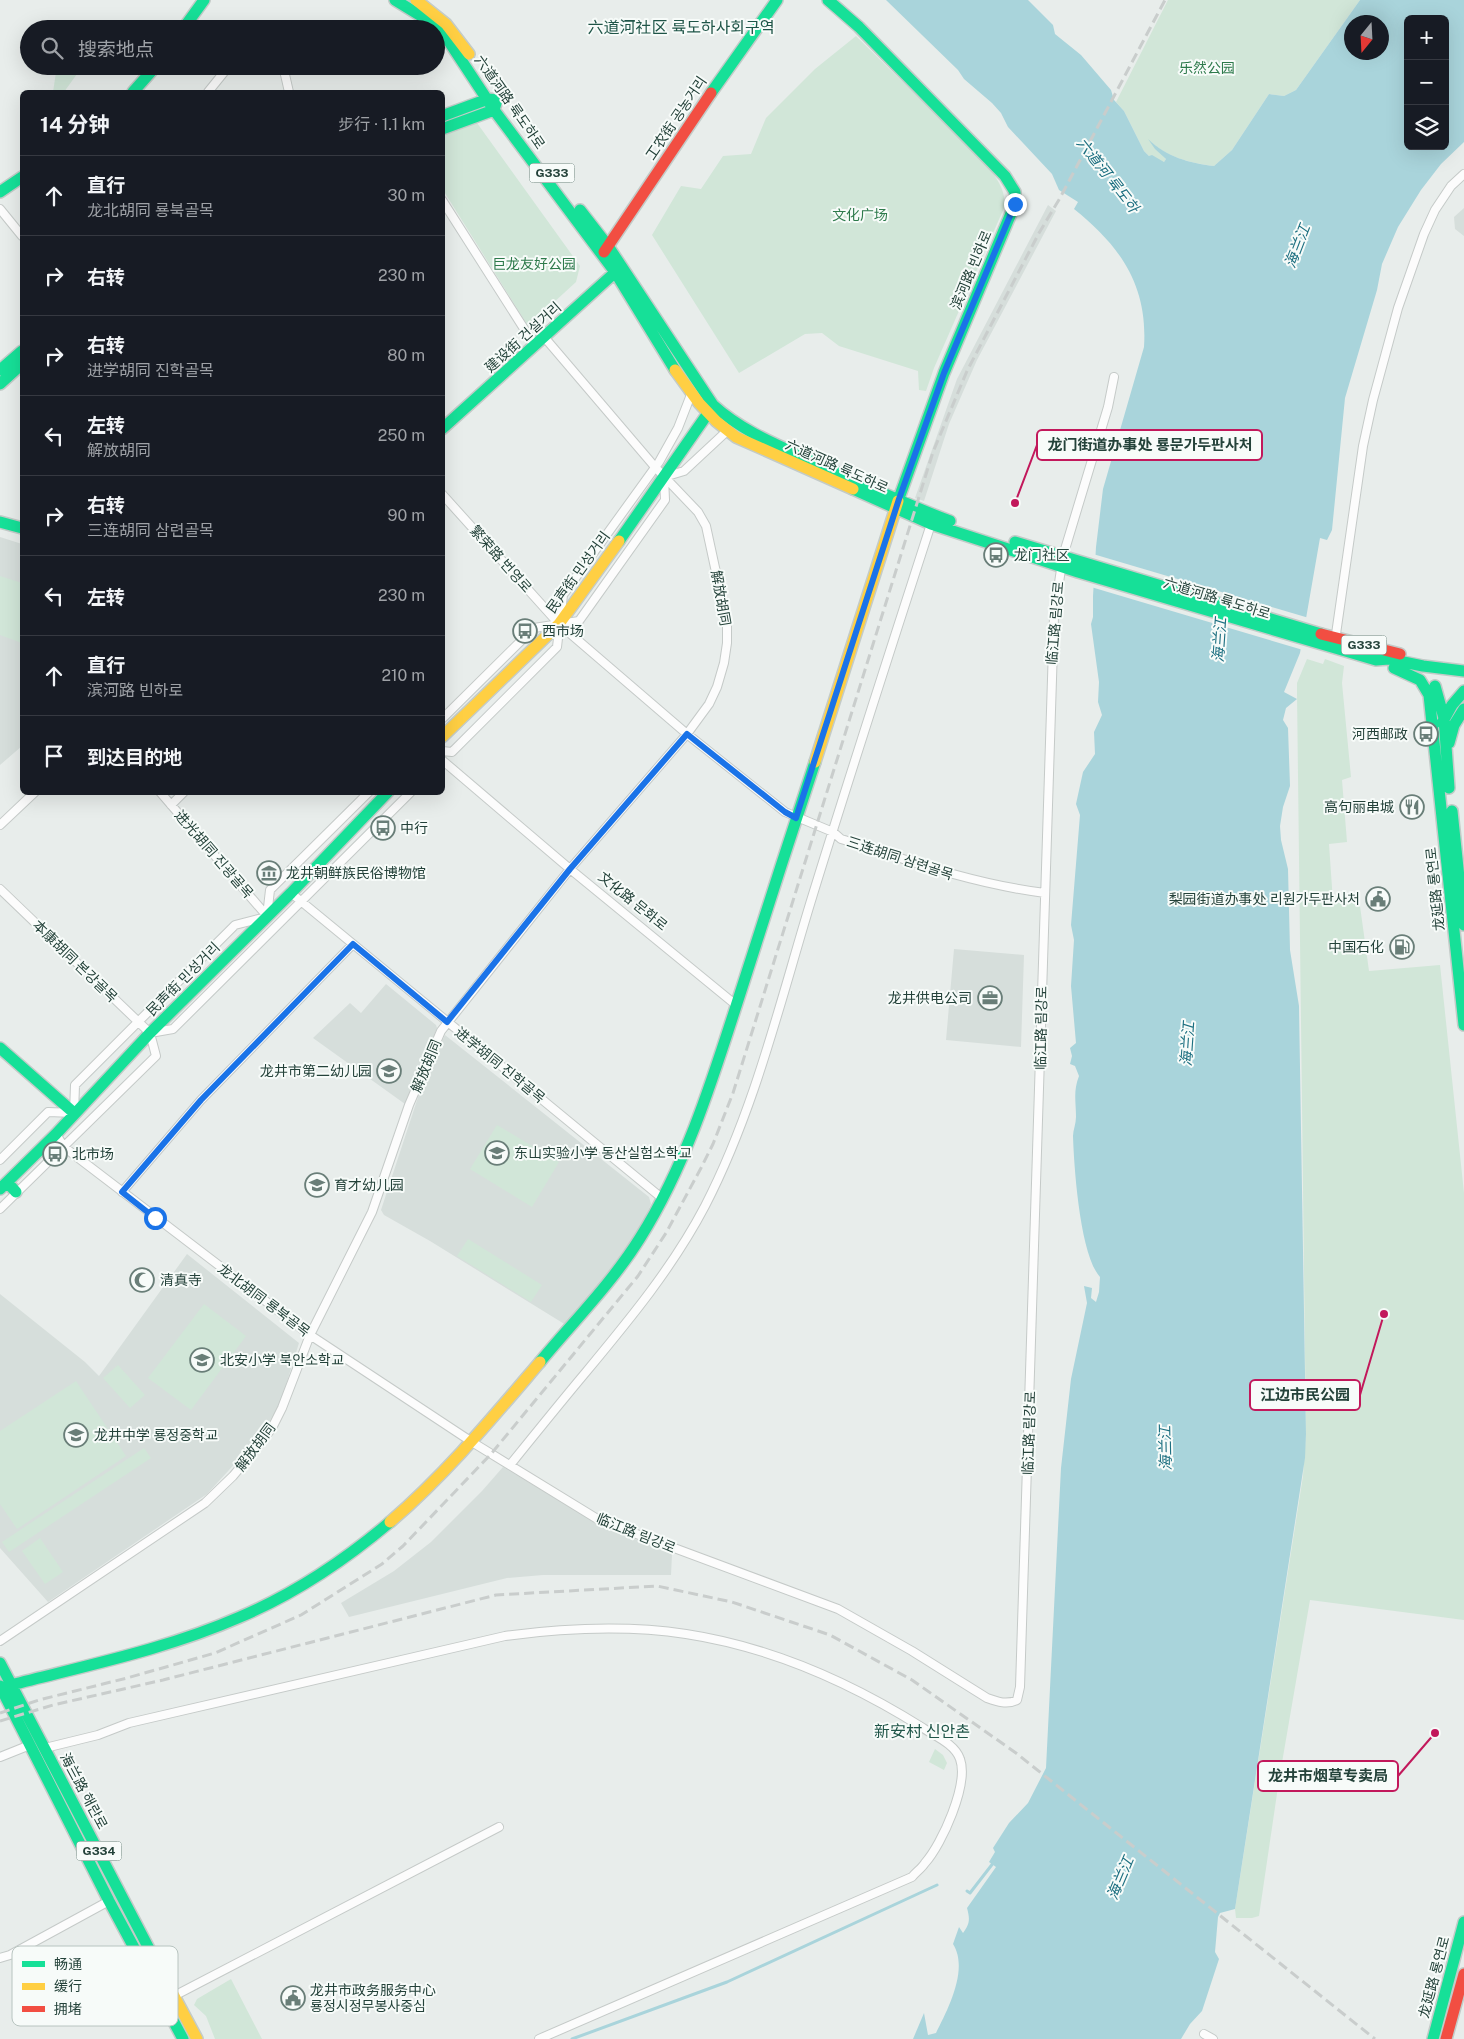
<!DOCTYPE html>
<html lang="zh">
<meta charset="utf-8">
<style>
:root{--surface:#171b24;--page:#20242c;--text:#f1f3f6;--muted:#9ea1a6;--line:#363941}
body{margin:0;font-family:"Public Sans","Noto Sans SC","Noto Sans KR",sans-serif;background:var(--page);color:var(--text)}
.controls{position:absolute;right:15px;top:15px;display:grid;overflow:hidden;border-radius:8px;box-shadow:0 5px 20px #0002}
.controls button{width:45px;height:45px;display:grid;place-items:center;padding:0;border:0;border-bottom:1px solid var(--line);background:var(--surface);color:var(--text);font:25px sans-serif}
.compass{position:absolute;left:1344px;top:15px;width:45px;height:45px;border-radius:50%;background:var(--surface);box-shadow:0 5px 20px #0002;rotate:198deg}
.stop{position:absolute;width:15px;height:15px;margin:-11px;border:4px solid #1a73e8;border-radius:50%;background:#fff}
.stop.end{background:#1a73e8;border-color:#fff;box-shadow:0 1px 5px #0008}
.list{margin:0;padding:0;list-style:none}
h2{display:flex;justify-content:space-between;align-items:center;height:65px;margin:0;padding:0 20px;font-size:21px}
h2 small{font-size:16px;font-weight:400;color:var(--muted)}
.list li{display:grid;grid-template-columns:32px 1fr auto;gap:15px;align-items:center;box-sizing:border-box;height:80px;padding:0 20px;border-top:1px solid var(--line)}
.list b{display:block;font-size:19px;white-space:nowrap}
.list p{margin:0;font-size:16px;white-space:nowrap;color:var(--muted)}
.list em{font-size:16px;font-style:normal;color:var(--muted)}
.icon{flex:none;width:28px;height:28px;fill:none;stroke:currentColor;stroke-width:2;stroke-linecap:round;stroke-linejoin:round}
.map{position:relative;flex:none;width:1464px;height:2039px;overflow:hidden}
.search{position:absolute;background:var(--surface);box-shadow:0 5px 20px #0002;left:20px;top:20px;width:425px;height:55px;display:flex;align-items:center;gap:12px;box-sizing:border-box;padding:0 18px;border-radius:28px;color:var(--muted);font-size:19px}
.panel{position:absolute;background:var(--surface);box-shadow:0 5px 20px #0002;left:20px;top:90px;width:425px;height:705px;border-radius:8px}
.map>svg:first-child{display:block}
.built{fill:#d6dedb}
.green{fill:#d1e6d8}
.water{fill:#a9d4db;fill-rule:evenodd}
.pier{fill:#e8edeb}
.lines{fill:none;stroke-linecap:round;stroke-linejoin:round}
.stream{stroke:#a9d4db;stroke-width:3}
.street-casing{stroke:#c5cac8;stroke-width:10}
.fast-casing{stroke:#c3cbc8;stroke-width:14}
.slow-casing{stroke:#c3cbc8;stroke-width:14}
.jam-casing{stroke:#c3cbc8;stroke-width:14}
.street{stroke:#fcfcfc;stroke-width:8}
.fast{stroke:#16e098;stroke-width:11}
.slow{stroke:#ffcf43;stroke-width:11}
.jam{stroke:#f24e42;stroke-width:11}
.rail{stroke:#c9cdcc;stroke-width:3;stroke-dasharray:10 5;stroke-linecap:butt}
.route{stroke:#1a73e8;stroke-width:6}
.labels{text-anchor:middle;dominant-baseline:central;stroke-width:4;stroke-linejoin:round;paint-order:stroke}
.shield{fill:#f7fbf9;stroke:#637a73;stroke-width:1}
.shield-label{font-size:12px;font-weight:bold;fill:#24423a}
.park-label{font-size:14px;fill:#2d7a4b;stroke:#f7fbf9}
.street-label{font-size:14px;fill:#24423a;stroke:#f7fbf9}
.poi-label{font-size:14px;fill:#24423a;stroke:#f7fbf9;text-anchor:start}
.water-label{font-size:15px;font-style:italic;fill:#1c6f80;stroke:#f7fbf9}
.quarter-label{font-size:16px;fill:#1f5548;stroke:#f7fbf9}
.key{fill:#f7fbf9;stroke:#b8c4c0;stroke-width:1}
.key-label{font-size:14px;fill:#24423a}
.leader{fill:none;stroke:#c2185b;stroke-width:2}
.callout-dot{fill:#c2185b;stroke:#f7fbf9;stroke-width:2}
.callout{fill:#f7fbf9;stroke:#c2185b;stroke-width:2}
.callout-label{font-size:15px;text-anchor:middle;font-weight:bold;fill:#24423a}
</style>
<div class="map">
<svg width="1464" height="2039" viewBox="0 0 1464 2039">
<rect width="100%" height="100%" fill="#e8edeb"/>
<path class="built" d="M1048,205L1056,211L977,360L949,424L924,501L915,498L957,379Z
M1464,208V236L1455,229L1454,217Z
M0,537L22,544V746L0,765Z
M954,949L1024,955L1021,1047L946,1040Z
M386,984L436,1025L437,1028L405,1104L313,1038L350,1003L361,1013Z
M445,1035L649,1197L651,1204L645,1218L632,1239L600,1283L566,1325L430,1241L384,1215L381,1210L422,1085Z
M187,1254L299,1343L280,1404L261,1435L207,1494L48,1602L0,1548V1294L85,1362L99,1376Z
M503,1467L600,1525L672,1554L671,1575H543L507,1578L349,1617L341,1603L394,1571L431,1542L482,1491Z"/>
<path class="green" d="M1168,0H1360L1296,90L1284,96L1269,94L1232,150L1214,166C1191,163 1168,158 1150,141L1166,159L1164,162L1149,156L1144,151L1124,111L1116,102Z
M856,36L988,166C997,179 1007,192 1004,208L934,368L926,391L919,390L918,371L839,346L822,333L805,334L739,373L652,235L681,186L701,189L723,156L751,154L766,118L815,69Z
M57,66H87L81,74H77L64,92H53Z
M472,116L580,266L576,282L528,326L443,190V131Z
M0,576L22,583V643L0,635Z
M1307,659L1323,664L1325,659L1344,666L1342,683L1351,777L1342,780L1347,842L1329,844L1333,902L1359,899L1369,971L1440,965L1464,1193V1620L1310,1600L1279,1780L1259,1916L1252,1918H1236L1235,1909L1303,1476L1306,1434L1297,693V683Z
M497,1125L559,1162L532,1207L470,1169Z
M468,1239L542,1285L531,1302L457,1256Z
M204,1304L246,1336L191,1410L148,1378Z
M118,1365L145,1395L130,1408L103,1378Z
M76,1381L126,1456L17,1529L0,1504V1431Z
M144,1448L151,1458L9,1552L2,1542Z
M40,1538L63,1572L45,1584L22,1551Z
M935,1749L943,1755L947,1763L944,1770L929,1762Z
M231,1979L262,2039H215L206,2016L194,2005L197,1999Z"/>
<path class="water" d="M886,0H1028L1053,25L1055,34L1081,55L1111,90L1114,100L1124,111L1144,151L1149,156L1152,155L1164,162L1166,159L1155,149L1148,139C1167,157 1189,163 1214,166L1232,150L1269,94L1284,96L1296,90L1360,0H1464V142L1441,164L1421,190L1398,227L1382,264L1377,290L1345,398L1332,530L1327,540L1320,538L1300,653L1284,692L1297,699L1286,708L1283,720L1288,728L1290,786L1283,807L1280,826L1281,840L1288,869L1290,950L1299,1006L1306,1434L1305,1458L1235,1909L1220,1913L1218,1917L1215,1952L1219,1959L1202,2011L1190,2024L1181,2039H913L924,2013L928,2035L936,2033C948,2009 969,1969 953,1944L959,1927L963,1933C970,1924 970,1919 967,1908L996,1867L989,1862L995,1852L993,1848L1009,1823L1028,1803L1046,1768L1061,1468L1071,1379L1087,1303L1084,1286L1092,1288L1091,1298L1096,1302L1099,1292L1100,1277C1080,1255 1074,1167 1073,1136C1073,1130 1076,1124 1076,1117C1076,1102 1073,1091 1079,1076L1075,1066L1070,1064L1072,1056L1070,1048L1076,1043L1071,986L1074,940L1071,925L1080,815L1076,804L1083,772L1095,754L1094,732L1102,715L1098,702L1099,682L1091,624L1093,617V596L1096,547L1103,489L1144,347C1148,285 1120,246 1074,209L1078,202L1059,190L1052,174L1008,127L1001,113L992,103L964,79L958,70ZM1408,19H1445V146H1408ZM1352,22H1382V52H1352Z"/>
<path class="pier" d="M1093,554L1309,618L1303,650L1091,587Z"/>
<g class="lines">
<path class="stream" d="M967,1891L970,1893L994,1862
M572,2039L727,1982L937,1885"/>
<g class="street-casing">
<path id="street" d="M283,66L289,92
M208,92L229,66
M442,200L535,346
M0,209L22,236
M664,477L684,471L727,431
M442,494L559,624L687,734L785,812L833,832L841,839C909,861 974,884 1045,893
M1335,641L1363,446L1373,400L1398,308L1424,234L1435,210L1451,186L1464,174
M442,719L534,628L579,621L665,500L664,477
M442,751L452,752L557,647L563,595L659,462L678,428L692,392
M442,760L570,869L736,1005
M160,792L267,916
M171,805L184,792
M0,825L35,792
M0,889L150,1033
M291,893L663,1199
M267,916L270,890L369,792
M150,1033L173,1029L411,792
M56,1134L64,1147L310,1335L472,1442L599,1520L838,1609L912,1651L987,1698C998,1702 1007,1705 1017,1700L1020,1687L1054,616L1063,556L1108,407L1114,377
M0,1160L48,1112L74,1113L75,1085L235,925L266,917
M122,1192L201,1100L353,944
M0,1209L156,1056L150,1033
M510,1465C535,1434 560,1403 586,1372C630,1319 673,1267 705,1206C754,1111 779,1006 810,904C849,777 890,651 931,524
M0,1641L205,1503L233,1476L259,1445L272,1428L282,1408L310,1335L372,1212L409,1105L441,1031L570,869L687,734L709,704L717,687L724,663L727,643V623L706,526L698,512L655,467L545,338
M45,1748L98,1735L129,1723L505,1636C565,1628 626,1625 686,1634C771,1647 850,1682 923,1728C935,1736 955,1744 960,1759C969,1784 942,1844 925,1863C922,1868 916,1872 912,1877L539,2039
M0,1757L30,1745
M0,1958L10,1955L109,1901
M172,1997L499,1827
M1204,2034L1213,2039"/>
</g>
<g class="fast-casing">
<path id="fast" d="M395,0L431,22L446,37L494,110L615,272L675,370
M828,0L859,27L1005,176L1015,192V204L944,373L898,501
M183,29L204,0
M133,92L156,66
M711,93L777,0
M442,116L488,99L497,100L494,110L442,129
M0,192L22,177
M580,210L608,246L713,405C745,434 785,448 823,466C865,485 907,505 950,521
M0,370L22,351
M0,384L22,364
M442,429L621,267
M853,489L931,524L1078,572L1376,660L1389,659L1423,666L1464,671
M0,522L22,528
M619,541L713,406
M1015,542L1321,634
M1394,668L1420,680L1429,695L1464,1025
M1435,686L1444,718L1449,788
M1442,723L1452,705L1464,691
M1449,743L1454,725L1464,709
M1452,811L1464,925
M0,1048L74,1113
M7,1182L16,1192
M0,1189L56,1134L150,1033L291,893L388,792
M540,1362C574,1321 612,1283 640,1238C686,1165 712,1081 738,1000C763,921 789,841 815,762
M0,1663L157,1964
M11,1685C88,1665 167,1649 240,1617C294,1594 345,1560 390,1522
M0,1686L109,1901L183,2039
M1433,2039L1464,1922"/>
</g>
<g class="slow-casing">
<path id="slow" d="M416,0L446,24L469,54
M675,370L699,403L716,421L736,437L853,489
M442,737L559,624L619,541
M815,762L898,501
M390,1522C446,1474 493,1417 540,1362
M157,1964L197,2039"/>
</g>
<g class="jam-casing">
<path id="jam" d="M604,252L711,93
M1321,634L1400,654
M1446,2039L1464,1974"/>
</g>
<use href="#street" class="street"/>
<use href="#fast" class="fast"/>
<use href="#slow" class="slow"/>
<use href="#jam" class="jam"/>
<path class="rail" d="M0,1713L39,1700L127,1678L215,1653L301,1615L382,1564L403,1546L491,1454L638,1276L666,1233L701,1168L713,1144L733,1093L933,452L967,371L1039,233L1060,198L1165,0
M0,1721L53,1705L163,1680L496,1595L657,1586L732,1602L830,1635L912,1680L1016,1753L1375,2039"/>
</g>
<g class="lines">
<path class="route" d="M155,1218L122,1192L201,1100L353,944L447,1022L570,869L687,734L785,812L796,818L899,499L944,373L1015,204"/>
</g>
<defs>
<g id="bus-ring" transform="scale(1.25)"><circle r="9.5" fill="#f7fbf9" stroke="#697e78" stroke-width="1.5"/><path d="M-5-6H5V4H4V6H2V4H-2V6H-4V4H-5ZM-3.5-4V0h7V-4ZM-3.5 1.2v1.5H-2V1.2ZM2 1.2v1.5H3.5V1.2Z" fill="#697e78"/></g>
<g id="restaurant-ring" transform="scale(1.25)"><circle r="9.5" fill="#f7fbf9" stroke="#697e78" stroke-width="1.5"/><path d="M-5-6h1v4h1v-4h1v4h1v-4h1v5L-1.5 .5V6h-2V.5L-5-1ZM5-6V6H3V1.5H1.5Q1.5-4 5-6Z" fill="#697e78"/></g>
<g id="museum-ring" transform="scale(1.25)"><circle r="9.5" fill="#f7fbf9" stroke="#697e78" stroke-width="1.5"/><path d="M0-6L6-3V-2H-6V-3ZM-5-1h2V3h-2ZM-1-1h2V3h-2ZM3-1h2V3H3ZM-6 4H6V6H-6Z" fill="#697e78"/></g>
<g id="civic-ring" transform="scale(1.25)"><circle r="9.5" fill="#f7fbf9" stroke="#697e78" stroke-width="1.5"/><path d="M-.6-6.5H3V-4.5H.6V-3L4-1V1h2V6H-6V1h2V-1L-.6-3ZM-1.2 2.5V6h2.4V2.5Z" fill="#697e78"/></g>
<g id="fuel-ring" transform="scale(1.25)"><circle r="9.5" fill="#f7fbf9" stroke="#697e78" stroke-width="1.5"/><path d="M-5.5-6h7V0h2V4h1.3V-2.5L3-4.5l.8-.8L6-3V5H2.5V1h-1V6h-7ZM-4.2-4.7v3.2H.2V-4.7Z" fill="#697e78"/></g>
<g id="office-ring" transform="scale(1.25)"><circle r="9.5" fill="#f7fbf9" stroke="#697e78" stroke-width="1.5"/><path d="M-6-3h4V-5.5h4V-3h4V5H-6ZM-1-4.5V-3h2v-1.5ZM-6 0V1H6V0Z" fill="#697e78"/></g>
<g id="school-ring" transform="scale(1.25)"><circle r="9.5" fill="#f7fbf9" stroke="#697e78" stroke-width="1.5"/><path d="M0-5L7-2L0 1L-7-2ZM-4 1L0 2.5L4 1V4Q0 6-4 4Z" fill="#697e78"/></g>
<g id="mosque-ring" transform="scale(1.25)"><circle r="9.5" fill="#f7fbf9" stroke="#697e78" stroke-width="1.5"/><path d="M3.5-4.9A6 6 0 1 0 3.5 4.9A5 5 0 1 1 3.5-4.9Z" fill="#697e78"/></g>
</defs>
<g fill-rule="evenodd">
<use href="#bus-ring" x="996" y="555"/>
<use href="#bus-ring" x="525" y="631"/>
<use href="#bus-ring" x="1426" y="734"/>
<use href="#restaurant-ring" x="1412" y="807"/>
<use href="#bus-ring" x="383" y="828"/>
<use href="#museum-ring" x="269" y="873"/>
<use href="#civic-ring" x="1378" y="899"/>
<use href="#fuel-ring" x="1402" y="947"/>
<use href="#office-ring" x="990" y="998"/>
<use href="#school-ring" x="389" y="1071"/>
<use href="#school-ring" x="497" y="1153"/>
<use href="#bus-ring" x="55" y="1154"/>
<use href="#school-ring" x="317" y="1185"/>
<use href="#mosque-ring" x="142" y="1280"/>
<use href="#school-ring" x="202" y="1360"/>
<use href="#school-ring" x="76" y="1435"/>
<use href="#civic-ring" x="293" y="1998"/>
</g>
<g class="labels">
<g class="shield">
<rect x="529.5" y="163.5" width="45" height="19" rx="4"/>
<rect x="1341.5" y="635.5" width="45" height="19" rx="4"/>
<rect x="76.5" y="1841.5" width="45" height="19" rx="4"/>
</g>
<g class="shield-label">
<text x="552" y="173">G333</text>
<text x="1364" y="645">G333</text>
<text x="99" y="1851">G334</text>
</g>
<g class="park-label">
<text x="1207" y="68">乐然公园</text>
<text x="860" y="215">文化广场</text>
<text x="534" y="264">巨龙友好公园</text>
</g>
<g class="street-label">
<text transform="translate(510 102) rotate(55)">六道河路 륙도하로</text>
<text transform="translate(676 118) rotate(-56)">工农街 공농거리</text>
<text transform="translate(971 270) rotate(-67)">滨河路 빈하로</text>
<text transform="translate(523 337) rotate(-42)">建设街 건설거리</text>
<text transform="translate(837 466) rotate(24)">六道河路 륙도하로</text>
<text transform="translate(501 559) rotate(48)">繁荣路 번영로</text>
<text transform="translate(578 572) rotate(-54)">民声街 민성거리</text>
<text transform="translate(721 598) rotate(80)">解放胡同</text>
<text transform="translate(1217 598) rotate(17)">六道河路 륙도하로</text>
<text transform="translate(1055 623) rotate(-85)">临江路 림강로</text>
<text transform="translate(214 854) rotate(49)">进光胡同 진광골목</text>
<text transform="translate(900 858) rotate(18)">三连胡同 삼련골목</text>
<text transform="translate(1435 889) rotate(-96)">龙延路 룡연로</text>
<text transform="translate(633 901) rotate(39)">文化路 문화로</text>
<text transform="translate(75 961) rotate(44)">本康胡同 본강골목</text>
<text transform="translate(183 979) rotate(-45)">民声街 민성거리</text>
<text transform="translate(1041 1028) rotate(-89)">临江路 림강로</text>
<text transform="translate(500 1065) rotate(39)">进学胡同 진학골목</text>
<text transform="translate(426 1066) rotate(-67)">解放胡同</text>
<text transform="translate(264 1300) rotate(37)">龙北胡同 룡북골목</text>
<text transform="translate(1029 1433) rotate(-88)">临江路 림강로</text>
<text transform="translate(255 1447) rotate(-53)">解放胡同</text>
<text transform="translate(636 1533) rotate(22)">临江路 림강로</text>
<text transform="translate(84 1791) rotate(62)">海兰路 해란로</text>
<text transform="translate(1434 1977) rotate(-75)">龙延路 룡연로</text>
</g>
<g class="poi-label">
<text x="1014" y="555">龙门社区</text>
<text x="542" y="631">西市场</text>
<text x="1408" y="734" text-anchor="end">河西邮政</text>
<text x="1394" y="807" text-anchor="end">高句丽串城</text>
<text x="400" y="828">中行</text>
<text x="286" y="873">龙井朝鲜族民俗博物馆</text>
<text x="1360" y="899" text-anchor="end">梨园街道办事处 리원가두판사처</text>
<text x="1384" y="947" text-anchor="end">中国石化</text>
<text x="972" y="998" text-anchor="end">龙井供电公司</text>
<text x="372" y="1071" text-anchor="end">龙井市第二幼儿园</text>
<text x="514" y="1153">东山实验小学 동산실험소학교</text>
<text x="72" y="1154">北市场</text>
<text x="334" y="1185">育才幼儿园</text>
<text x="160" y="1280">清真寺</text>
<text x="220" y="1360">北安小学 북안소학교</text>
<text x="94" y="1435">龙井中学 룡정중학교</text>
<text x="310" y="1990">龙井市政务服务中心<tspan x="310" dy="16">룡정시정무봉사중심</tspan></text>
</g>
<g class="water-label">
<text transform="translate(1108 175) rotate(52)">六道河 륙도하</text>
<text transform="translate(1297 246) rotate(-69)">海兰江</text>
<text transform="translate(1219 640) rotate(-86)">海兰江</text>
<text transform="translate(1187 1044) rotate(-86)">海兰江</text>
<text transform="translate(1165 1448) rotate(-91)">海兰江</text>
<text transform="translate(1120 1878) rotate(-67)">海兰江</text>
</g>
<g class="quarter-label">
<text x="681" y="27">六道河社区 륙도하사회구역</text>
<text x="922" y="1731">新安村 신안촌</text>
</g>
</g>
<rect x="12" y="1946" width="166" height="80" rx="8" class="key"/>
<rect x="22" y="1961" width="23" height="6" fill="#16e098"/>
<rect x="22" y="1983" width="23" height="7" fill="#ffcf43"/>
<rect x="22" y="2006" width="23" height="6" fill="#f24e42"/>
<g class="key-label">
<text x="54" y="1969">畅通</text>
<text x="54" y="1991">缓行</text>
<text x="54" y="2014">拥堵</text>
</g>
<path class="leader" d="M1015 503L1037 445M1384 1314L1360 1395M1435 1733L1398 1776"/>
<g class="callout-dot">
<circle cx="1015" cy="503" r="5"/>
<circle cx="1384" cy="1314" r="5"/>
<circle cx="1435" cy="1733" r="5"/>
</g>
<g class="callout">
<rect x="1037" y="430" width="225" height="30" rx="5"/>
<rect x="1250" y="1380" width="110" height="30" rx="5"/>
<rect x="1258" y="1761" width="140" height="30" rx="5"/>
</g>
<g class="callout-label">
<text x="1150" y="450">龙门街道办事处 룡문가두판사처</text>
<text x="1305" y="1400">江边市民公园</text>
<text x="1328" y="1781">龙井市烟草专卖局</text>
</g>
</svg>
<div class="controls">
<button>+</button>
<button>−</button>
<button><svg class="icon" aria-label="layers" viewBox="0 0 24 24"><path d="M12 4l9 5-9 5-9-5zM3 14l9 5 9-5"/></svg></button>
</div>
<svg class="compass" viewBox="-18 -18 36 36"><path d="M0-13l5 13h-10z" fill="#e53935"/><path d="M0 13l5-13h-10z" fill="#9ea1a6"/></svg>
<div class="stop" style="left:155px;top:1218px"></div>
<div class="stop end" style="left:1015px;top:204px"></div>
<div class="search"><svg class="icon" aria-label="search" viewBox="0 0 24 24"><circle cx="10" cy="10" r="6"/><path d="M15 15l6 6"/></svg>搜索地点</div>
<section class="panel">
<h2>14 分钟<small>步行 · 1.1 km</small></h2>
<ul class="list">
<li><svg class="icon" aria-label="ahead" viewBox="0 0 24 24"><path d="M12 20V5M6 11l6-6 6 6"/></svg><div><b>直行</b><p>龙北胡同 룡북골목</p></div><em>30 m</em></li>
<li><svg class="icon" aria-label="right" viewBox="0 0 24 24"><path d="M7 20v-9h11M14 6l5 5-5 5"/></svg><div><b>右转</b></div><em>230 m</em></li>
<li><svg class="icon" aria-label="right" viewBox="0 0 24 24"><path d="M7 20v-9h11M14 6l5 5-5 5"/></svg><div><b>右转</b><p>进学胡同 진학골목</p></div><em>80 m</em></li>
<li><svg class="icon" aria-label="left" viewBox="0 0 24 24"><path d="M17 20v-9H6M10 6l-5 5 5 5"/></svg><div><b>左转</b><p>解放胡同</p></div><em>250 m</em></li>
<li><svg class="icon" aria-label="right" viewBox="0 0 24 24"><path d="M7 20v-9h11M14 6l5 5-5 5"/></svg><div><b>右转</b><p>三连胡同 삼련골목</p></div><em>90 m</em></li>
<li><svg class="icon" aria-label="left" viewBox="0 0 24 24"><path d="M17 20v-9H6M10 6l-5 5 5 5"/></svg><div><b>左转</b></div><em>230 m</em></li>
<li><svg class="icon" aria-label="ahead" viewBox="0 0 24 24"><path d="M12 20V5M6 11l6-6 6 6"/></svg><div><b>直行</b><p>滨河路 빈하로</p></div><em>210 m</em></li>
<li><svg class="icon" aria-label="arrive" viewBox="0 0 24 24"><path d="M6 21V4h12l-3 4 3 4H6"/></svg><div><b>到达目的地</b></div></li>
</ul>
</section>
</div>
